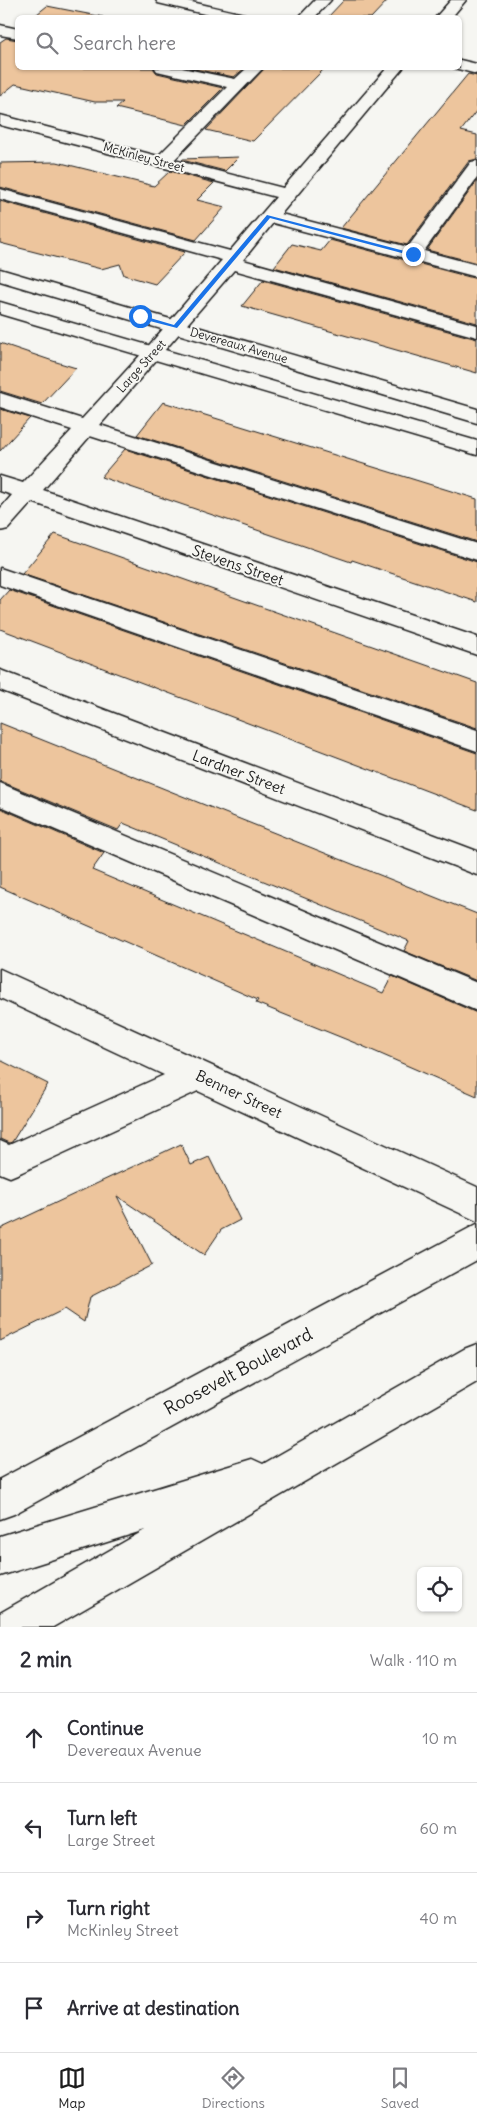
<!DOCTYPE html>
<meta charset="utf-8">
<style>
:root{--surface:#fff;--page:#f7f7f7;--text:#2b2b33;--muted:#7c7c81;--line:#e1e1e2;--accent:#1c1c1c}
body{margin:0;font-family:Delius,sans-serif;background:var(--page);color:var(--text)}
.controls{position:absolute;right:15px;bottom:15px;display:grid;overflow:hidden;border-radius:8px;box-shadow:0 1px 4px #0004}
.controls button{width:45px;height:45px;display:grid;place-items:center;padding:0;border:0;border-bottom:1px solid var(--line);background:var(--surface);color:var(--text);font:25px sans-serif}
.stop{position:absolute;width:15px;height:15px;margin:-11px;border:4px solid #1a73e8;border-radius:50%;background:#fff}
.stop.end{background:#1a73e8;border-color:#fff;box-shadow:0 1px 5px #0008}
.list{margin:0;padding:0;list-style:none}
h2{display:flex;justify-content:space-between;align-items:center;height:65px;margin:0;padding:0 20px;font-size:21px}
h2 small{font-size:16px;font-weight:400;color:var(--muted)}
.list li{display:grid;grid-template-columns:32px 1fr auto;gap:15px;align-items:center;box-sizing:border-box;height:90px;padding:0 20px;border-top:1px solid var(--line)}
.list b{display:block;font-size:19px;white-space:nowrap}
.list p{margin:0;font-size:16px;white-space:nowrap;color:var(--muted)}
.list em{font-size:16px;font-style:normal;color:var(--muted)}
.icon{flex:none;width:28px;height:28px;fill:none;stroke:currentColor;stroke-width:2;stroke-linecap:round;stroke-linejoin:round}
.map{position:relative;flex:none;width:477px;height:1627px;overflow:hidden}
.search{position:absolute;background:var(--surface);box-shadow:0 1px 4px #0004;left:15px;right:15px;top:15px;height:55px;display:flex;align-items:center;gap:12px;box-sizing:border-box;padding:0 18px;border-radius:8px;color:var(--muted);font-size:19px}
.sheet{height:425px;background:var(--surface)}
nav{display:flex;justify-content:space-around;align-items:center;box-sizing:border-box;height:70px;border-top:1px solid var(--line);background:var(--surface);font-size:14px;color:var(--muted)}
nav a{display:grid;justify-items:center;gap:2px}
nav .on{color:var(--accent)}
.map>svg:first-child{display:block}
.building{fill:#edc59d;stroke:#1c1c1c}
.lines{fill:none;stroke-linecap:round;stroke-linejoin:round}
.minor-casing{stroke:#1c1c1c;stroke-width:3}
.major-casing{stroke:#1c1c1c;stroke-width:3}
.highway-casing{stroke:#1c1c1c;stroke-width:3}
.minor{fill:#f6f6f2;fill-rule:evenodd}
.major{fill:#f6f6f2;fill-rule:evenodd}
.highway{fill:#f6f6f2;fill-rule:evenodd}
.route{fill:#1a73e8}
.labels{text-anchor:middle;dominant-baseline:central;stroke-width:4;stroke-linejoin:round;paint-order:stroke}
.far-street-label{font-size:12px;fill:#1c1c1c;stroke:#f6f6f2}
.street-label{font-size:15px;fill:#1c1c1c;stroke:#f6f6f2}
.near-street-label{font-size:18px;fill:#1c1c1c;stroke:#f6f6f2}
</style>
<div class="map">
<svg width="477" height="1627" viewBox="0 0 477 1627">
<rect width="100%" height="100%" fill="#f6f6f2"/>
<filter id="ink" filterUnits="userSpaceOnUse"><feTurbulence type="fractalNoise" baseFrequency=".02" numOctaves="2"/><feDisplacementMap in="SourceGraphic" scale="10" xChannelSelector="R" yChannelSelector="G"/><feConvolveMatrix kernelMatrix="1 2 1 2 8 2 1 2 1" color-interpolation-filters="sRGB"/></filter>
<g filter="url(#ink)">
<path class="building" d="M344,0H388L371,18H327Z
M47,6L103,17L32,18Z
M6,38L18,40V68H153L157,73L223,88L186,125L116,108L123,102H95L15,84L0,96V42Z
M189,68H245L234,77Z
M265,68H325L253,141L206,130Z
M468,74L477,76V110L461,131L477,135V159L469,161L407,245L341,228Z
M239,157L225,171L182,160L183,159Z
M57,162L154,186L170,171L214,183L197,200L225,207L196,240L0,187V163Z
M477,181V263L427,250Z
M0,201L185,252L155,284L124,275L120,264L101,269L0,243Z
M330,240L477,279V323L274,267L292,244L321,251Z
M263,280L477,339V373L242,306Z
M0,343L53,361L76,368L42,404L0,391Z
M163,402L477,499V542L137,435Z
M0,409L30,418L0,451Z
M125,449L477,562V602L352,560L351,562L101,477Z
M55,534L477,683V728L22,574Z
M9,590L477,753V810L0,629V600Z
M0,723L477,914V981L404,951L409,941L123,823L118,830L0,781Z
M0,808L104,853L92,870L383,993L392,976L477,1013V1096L360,1045L256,1003L258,1000L0,887Z
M0,1060L48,1084L12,1142L9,1143L0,1139Z
M181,1144L191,1165L209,1157L240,1220L221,1230L204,1255L117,1196L152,1265L90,1297L84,1322L65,1309L0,1341V1229Z"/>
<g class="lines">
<g class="minor-casing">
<path id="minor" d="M156,0H183L248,15L250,18H221L158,3Z
M315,0H331L314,18H298Z
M451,0H466L451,18H435Z
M0,25L18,29V38L0,35Z
M460,60L477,64V74L454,68H460Z
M155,68H182L235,79L247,68H263L174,160L283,188L387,68H403L281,214L408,247L471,162L477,161V178L424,251L477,265V277L273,223L243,260L477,325V337L234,270L100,425L477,544V560L90,436L43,490L477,637V655L32,502L8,529L0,531V509L12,495L0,491V476L23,483L72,430L0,407V393L82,419L145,350L222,260L0,199V189L230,251L276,197L0,125V115L158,156L227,87L157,71Z
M0,568L477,730V751L0,585Z
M0,670L477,851V875L0,690Z
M0,783L477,983V1011L0,806Z
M0,969L477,1187V1221L198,1091L22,1172L10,1177L0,1173V1141L9,1145L164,1075L0,998Z"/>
</g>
<g class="major-casing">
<path id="major" d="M0,269L477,409V423L0,281Z
M0,302L477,441V455L0,314Z"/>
</g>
<g class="highway-casing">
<path id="highway" d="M477,1224V1260L14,1514L0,1519V1479Z
M477,1344V1382L53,1627H0V1613L145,1530L0,1576V1536L252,1459L263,1464L464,1349Z"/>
</g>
<use href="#minor" class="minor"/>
<use href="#major" class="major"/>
<use href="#highway" class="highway"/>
</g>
</g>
<path class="route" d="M267,215L416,254L413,256L270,218L177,328L138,318L140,315L174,325Z"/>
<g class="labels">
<g class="far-street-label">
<text transform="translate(144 157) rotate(15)">McKinley Street</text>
<text transform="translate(239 345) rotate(16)">Devereaux Avenue</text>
<text transform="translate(141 366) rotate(-48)">Large Street</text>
</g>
<g class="street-label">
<text transform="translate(238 565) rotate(19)">Stevens Street</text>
<text transform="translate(239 772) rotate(21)">Lardner Street</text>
<text transform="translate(239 1094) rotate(25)">Benner Street</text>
</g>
<g class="near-street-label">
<text transform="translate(238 1371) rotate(-28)">Roosevelt Boulevard</text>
</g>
</g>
</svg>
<div class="controls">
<button><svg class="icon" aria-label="locate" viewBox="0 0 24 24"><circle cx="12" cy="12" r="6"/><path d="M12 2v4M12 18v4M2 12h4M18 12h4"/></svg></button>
</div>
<div class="stop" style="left:140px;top:316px"></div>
<div class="stop end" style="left:413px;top:254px"></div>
<div class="search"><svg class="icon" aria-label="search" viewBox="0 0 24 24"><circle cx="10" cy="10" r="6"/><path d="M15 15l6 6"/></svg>Search here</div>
</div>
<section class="sheet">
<h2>2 min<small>Walk · 110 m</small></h2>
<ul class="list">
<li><svg class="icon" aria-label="ahead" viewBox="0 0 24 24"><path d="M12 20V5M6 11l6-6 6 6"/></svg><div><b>Continue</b><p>Devereaux Avenue</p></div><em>10 m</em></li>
<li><svg class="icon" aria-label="left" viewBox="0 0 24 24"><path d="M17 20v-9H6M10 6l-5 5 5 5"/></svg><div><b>Turn left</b><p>Large Street</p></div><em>60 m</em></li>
<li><svg class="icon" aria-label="right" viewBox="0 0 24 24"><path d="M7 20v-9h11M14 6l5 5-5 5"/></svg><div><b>Turn right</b><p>McKinley Street</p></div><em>40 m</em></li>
<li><svg class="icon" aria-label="arrive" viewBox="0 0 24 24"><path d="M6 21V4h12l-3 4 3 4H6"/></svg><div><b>Arrive at destination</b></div></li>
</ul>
</section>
<nav>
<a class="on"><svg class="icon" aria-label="map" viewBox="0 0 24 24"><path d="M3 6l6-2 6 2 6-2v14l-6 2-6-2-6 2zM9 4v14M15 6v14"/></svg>Map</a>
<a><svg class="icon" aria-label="directions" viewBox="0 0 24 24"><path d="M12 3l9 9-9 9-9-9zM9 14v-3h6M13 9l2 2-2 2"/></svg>Directions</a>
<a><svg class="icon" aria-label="saved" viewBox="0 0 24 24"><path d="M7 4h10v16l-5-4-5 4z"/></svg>Saved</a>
</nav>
